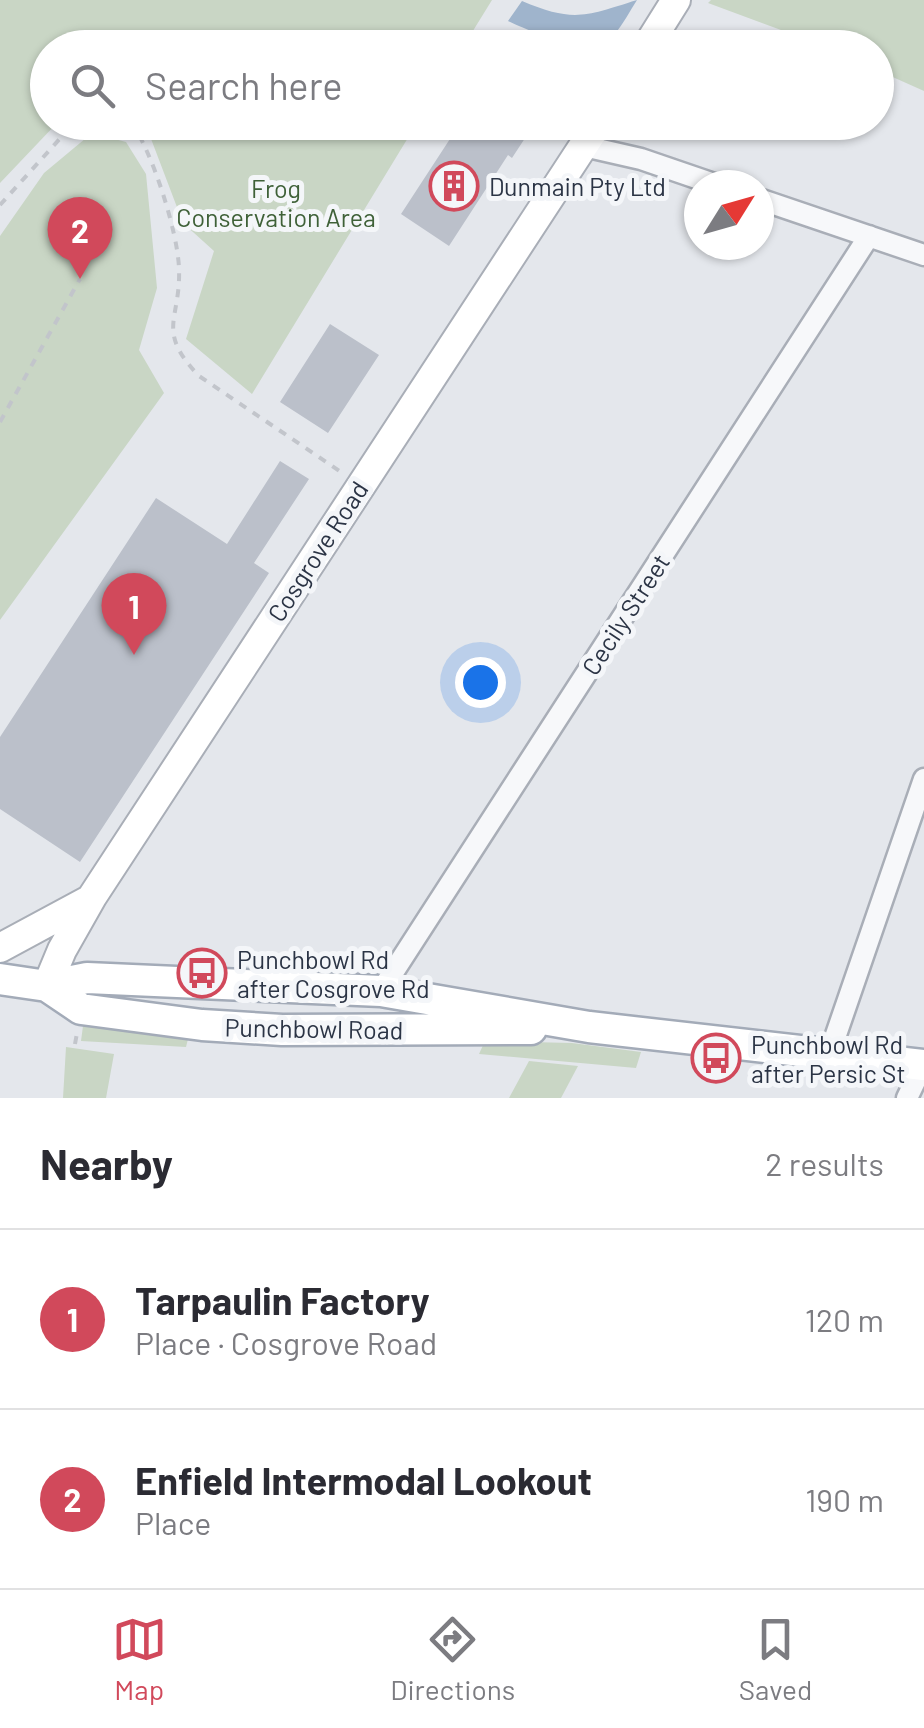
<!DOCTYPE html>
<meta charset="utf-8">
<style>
:root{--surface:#fff;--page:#f7f7f7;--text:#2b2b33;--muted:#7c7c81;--line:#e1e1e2;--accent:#d1495b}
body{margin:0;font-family:Barlow,sans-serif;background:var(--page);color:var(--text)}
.compass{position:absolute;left:684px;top:170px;width:90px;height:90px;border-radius:50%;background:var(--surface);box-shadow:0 2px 8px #0004;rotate:53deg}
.you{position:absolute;left:480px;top:682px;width:35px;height:35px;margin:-25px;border:8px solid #fff;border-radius:50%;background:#1a73e8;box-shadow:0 0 0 15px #1a73e833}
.badge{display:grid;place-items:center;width:65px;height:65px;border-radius:50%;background:var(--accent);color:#fff;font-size:32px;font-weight:700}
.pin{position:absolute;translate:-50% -82px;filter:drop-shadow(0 2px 5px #0008)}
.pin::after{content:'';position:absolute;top:52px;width:35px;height:30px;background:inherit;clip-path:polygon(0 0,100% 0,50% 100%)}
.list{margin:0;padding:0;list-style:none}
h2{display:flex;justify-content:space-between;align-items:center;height:130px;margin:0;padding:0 40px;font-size:42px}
h2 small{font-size:32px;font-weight:400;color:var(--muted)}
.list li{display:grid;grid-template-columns:65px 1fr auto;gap:30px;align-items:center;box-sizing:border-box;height:180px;padding:0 40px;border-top:2px solid var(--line)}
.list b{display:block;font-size:38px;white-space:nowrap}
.list p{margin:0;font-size:32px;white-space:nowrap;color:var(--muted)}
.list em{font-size:32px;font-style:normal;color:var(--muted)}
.icon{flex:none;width:55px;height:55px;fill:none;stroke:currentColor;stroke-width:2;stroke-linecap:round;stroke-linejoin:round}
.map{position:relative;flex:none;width:924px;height:1098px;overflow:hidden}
.search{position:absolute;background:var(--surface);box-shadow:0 2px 8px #0004;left:30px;right:30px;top:30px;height:110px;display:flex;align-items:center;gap:25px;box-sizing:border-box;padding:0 35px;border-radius:55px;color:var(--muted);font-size:38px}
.sheet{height:490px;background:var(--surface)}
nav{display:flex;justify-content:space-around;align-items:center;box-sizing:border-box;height:140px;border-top:2px solid var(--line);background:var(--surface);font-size:28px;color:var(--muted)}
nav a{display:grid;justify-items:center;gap:5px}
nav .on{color:var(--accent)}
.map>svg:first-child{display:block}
.green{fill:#c9d6c5}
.water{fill:#9fb4cc}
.building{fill:#bbc0ca}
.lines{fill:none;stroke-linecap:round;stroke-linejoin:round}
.street-casing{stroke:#a9aeb7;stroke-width:25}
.secondary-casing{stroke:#a9aeb7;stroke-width:32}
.primary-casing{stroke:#a3abb8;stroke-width:35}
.path{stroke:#c2c5cb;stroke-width:4;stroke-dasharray:8 8;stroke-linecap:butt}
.street{stroke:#f7f8fa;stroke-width:20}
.secondary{stroke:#fff;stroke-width:28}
.primary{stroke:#fff;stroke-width:30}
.labels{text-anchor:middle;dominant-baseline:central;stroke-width:10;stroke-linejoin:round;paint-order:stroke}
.poi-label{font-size:25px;fill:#2b3445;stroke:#f4f6f9;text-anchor:start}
.park-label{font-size:25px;fill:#3f6138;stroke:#f4f6f9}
.street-label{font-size:25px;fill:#2b3445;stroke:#f4f6f9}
</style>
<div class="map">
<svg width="924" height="1098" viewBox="0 0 924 1098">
<rect width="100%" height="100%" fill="#e4e7ec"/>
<path class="green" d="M0,0H492L463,47L48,48V122L57,123L0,183Z
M711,0H924V91L877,70L876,48L827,47L708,3Z
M145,123H417L252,394L186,339L214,251L183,223Z
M92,133L126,142L146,174L157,288L139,350L164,393L0,620V236L44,173Z
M83,1026L188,1039L186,1047L81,1041Z
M485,1041L572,1043L641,1052L636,1068L479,1054Z
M66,1047L114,1054L106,1098H63Z
M529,1061L578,1066L561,1098H509Z"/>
<path class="water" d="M637,0C630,11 623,24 615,34C593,57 531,32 508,21L522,1C574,23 586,16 637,0Z"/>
<path class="building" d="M461,122H528L526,126L531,129L512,158L508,155L449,246L401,214Z
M330,324L379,355L328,433L280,402Z
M280,461L309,479L254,563L269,573L80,862L0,809V737L156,498L227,544Z"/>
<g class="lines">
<g class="street-casing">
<path id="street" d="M584,146L641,159L717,185
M759,199L924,255
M381,991L869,236
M829,1055L924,779
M907,1098L923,1065"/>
</g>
<g class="secondary-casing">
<path id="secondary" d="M646,48L676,0
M0,948L87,901
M47,986L62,950L92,897L599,122"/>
</g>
<g class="primary-casing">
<path id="primary" d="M0,979L47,986L87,978L381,991L589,1027L924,1065
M47,986L81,1009L202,1025L282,1030L531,1029"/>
</g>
<path class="path" d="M131,122C152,151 178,232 179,269C181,320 155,330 199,376L344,474
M0,205L75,122
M0,422L80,279
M75,1044L77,1033"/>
<use href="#street" class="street"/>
<use href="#secondary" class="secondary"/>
<use href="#primary" class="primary"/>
</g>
<defs>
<g id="building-ring" transform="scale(2.5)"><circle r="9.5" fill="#f4f6f9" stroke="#d1495b" stroke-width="1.5"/><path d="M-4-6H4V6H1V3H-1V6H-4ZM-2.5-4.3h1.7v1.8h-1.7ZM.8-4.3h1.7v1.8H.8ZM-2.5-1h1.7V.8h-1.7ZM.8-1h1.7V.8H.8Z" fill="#d1495b"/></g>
<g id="bus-ring" transform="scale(2.5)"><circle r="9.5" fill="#f4f6f9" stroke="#d1495b" stroke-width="1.5"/><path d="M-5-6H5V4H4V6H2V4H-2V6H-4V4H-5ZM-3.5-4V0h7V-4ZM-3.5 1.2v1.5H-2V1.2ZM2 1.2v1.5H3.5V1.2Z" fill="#d1495b"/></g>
</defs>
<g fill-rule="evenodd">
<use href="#building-ring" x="454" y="186"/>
<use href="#bus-ring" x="202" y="973"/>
<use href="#bus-ring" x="716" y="1058"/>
</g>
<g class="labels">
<g class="poi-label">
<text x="489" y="186">Dunmain Pty Ltd</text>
<text x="237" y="959">Punchbowl Rd<tspan x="237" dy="29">after Cosgrove Rd</tspan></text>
<text x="751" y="1044">Punchbowl Rd<tspan x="751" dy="29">after Persic St</tspan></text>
</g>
<g class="park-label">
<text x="276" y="188">Frog<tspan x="276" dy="29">Conservation Area</tspan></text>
</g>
<g class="street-label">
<text transform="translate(317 551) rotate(-57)">Cosgrove Road</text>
<text transform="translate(625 614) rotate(-57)">Cecily Street</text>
<text transform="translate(314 1028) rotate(1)">Punchbowl Road</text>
</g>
</g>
</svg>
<svg class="compass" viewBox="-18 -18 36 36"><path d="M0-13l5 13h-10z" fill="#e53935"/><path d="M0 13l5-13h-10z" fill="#7c7c81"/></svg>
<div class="you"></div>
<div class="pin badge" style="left:134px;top:655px">1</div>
<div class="pin badge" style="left:80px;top:279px">2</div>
<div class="search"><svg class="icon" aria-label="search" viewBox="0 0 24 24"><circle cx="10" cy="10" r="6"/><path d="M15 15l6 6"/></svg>Search here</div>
</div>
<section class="sheet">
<h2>Nearby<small>2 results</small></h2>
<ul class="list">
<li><span class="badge">1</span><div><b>Tarpaulin Factory</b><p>Place · Cosgrove Road</p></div><em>120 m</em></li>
<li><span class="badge">2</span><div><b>Enfield Intermodal Lookout</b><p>Place</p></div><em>190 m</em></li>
</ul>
</section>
<nav>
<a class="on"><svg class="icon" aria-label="map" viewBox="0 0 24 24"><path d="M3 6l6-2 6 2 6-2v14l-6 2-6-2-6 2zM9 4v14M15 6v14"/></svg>Map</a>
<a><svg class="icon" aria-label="directions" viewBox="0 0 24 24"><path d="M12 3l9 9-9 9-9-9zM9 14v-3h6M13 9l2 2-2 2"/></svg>Directions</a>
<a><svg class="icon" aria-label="saved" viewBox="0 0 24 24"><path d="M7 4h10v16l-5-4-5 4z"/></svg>Saved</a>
</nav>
